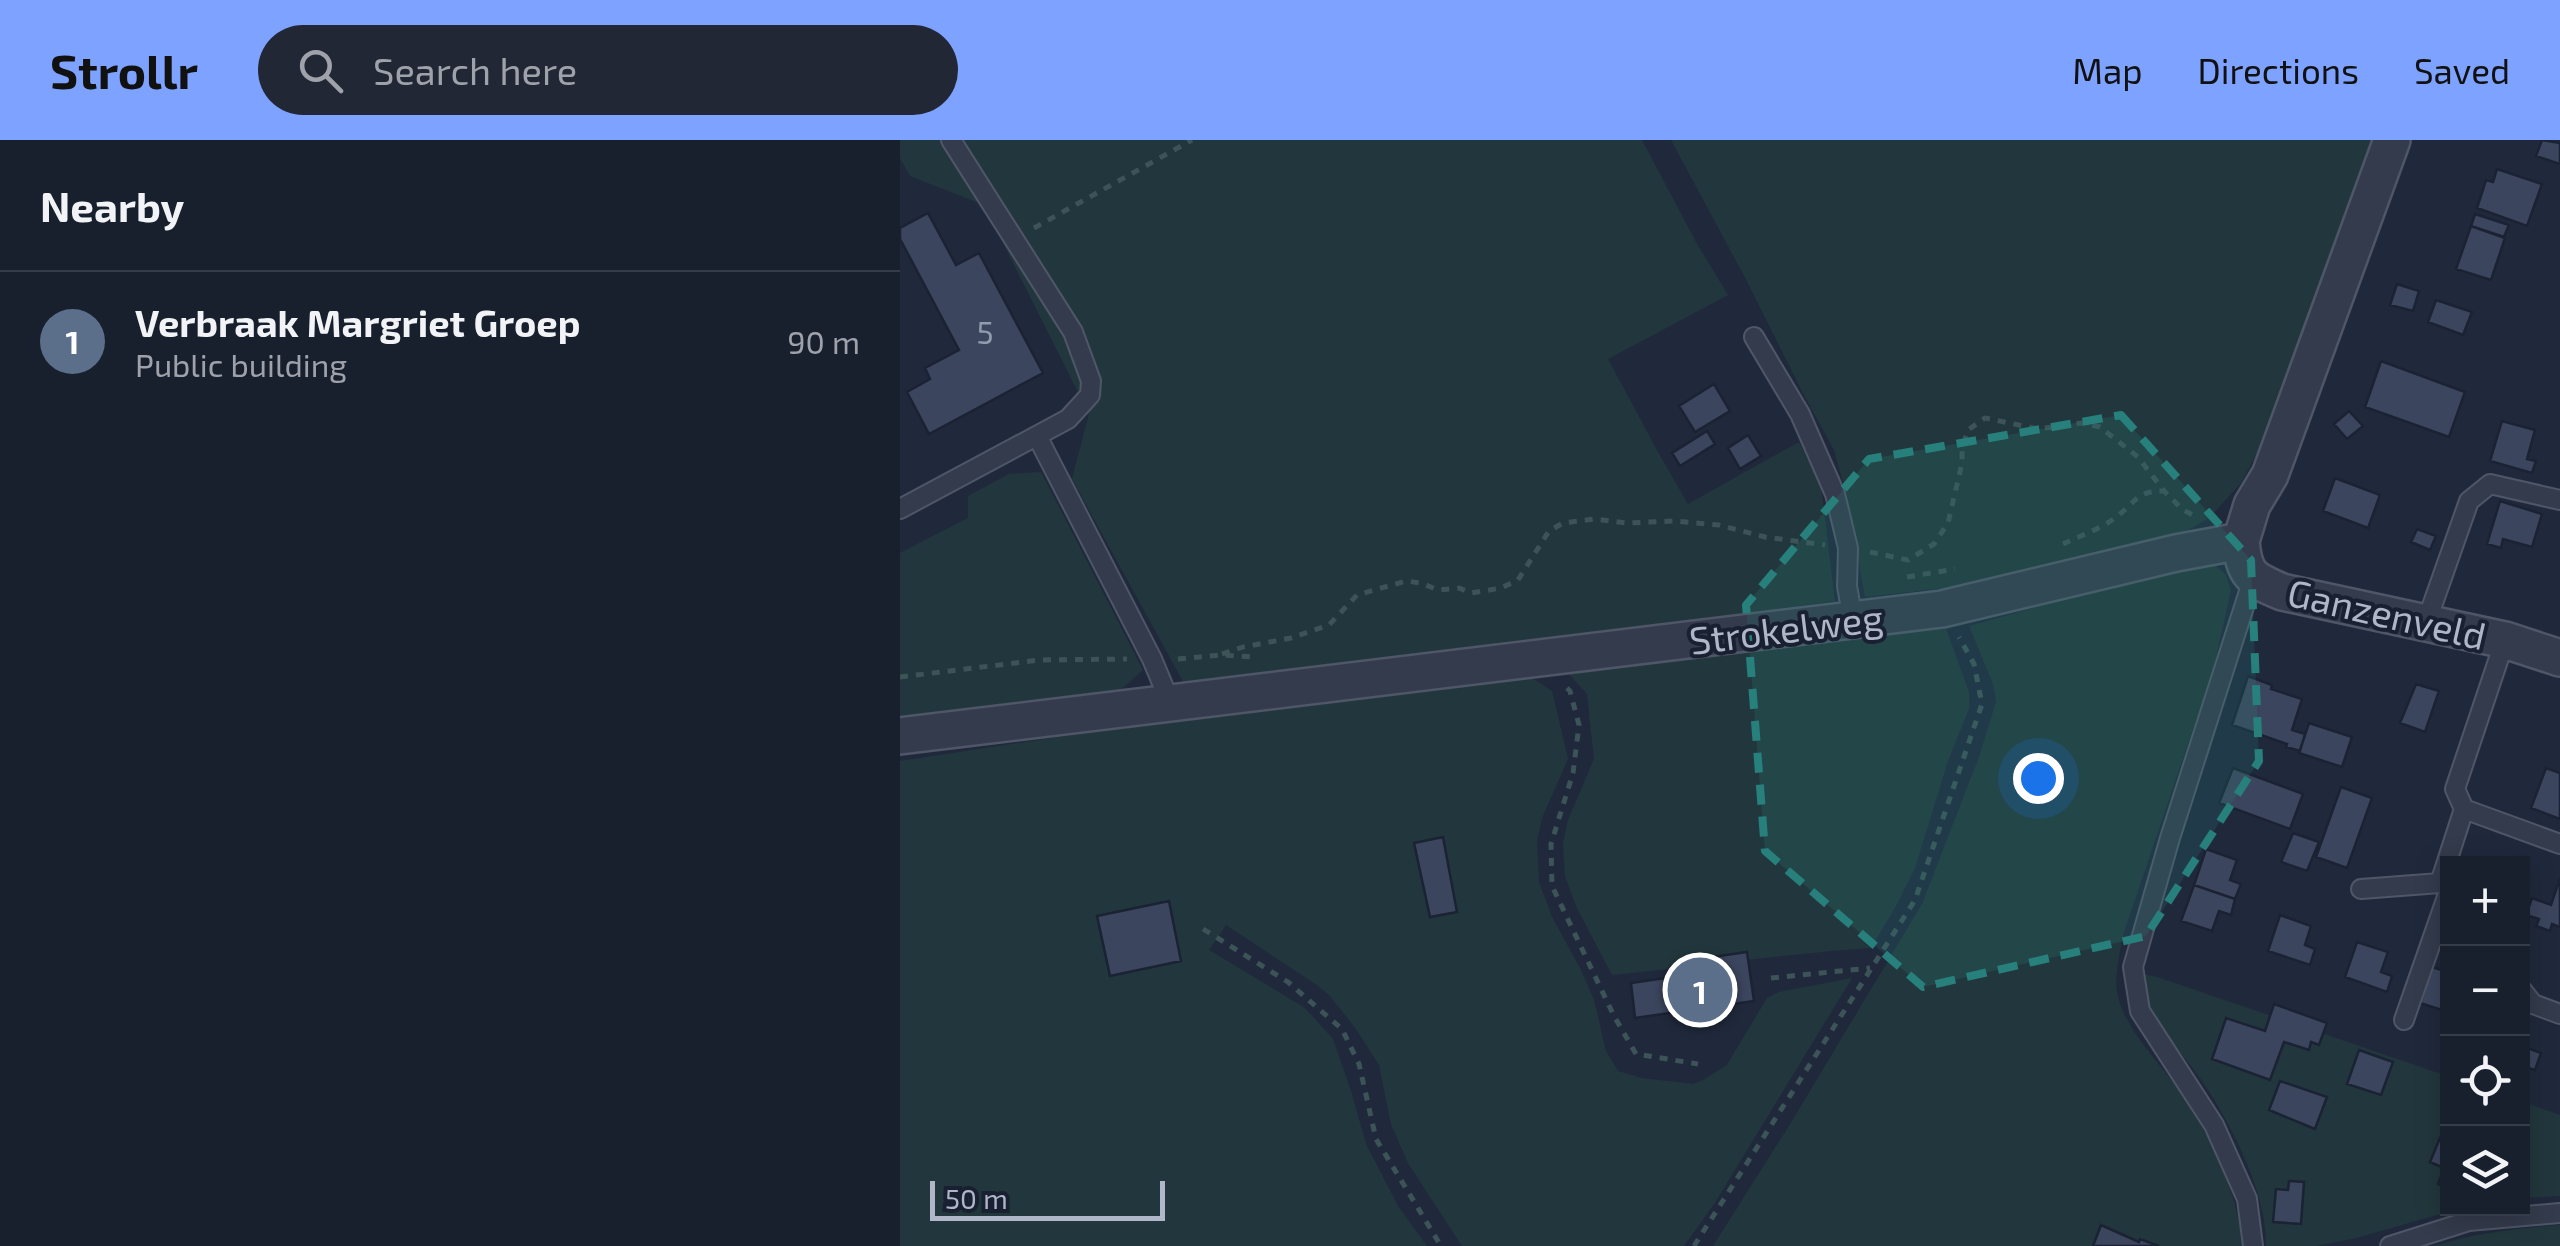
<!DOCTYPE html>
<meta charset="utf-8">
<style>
:root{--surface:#181f2d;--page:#212735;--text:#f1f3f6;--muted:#9fa2aa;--line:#363d49;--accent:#7da2ff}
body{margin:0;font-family:"Exo 2",sans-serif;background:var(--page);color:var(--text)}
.controls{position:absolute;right:30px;bottom:30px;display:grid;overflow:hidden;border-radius:0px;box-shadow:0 5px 25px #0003}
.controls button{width:90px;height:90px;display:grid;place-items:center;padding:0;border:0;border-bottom:2px solid var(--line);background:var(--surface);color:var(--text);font:50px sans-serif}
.scale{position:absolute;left:30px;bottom:25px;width:235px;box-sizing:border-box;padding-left:10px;border:5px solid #afb6c8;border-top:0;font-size:28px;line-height:35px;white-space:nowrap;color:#afb6c8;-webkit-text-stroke:8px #192031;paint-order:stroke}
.you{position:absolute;left:1138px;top:638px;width:35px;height:35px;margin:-25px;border:8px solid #fff;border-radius:50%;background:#1a73e8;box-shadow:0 0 0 15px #1a73e833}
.badge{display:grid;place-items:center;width:65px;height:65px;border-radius:50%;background:var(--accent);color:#fff;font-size:32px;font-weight:700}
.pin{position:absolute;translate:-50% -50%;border:5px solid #fff;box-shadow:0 2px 10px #0006}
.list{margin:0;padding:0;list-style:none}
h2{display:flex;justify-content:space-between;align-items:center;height:130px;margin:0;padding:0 40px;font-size:42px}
h2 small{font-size:32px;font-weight:400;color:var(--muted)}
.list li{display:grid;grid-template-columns:65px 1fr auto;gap:30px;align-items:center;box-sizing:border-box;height:140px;padding:0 40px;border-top:2px solid var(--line)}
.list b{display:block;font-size:38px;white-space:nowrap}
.list p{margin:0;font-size:32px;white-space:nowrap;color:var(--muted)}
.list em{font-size:32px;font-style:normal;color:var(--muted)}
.icon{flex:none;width:55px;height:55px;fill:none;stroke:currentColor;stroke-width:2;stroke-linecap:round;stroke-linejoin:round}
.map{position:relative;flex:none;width:1660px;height:1106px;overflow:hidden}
header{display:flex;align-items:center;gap:60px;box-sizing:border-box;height:140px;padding:0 50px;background:var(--accent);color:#111}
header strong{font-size:48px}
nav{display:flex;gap:55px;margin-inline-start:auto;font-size:35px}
.search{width:700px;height:90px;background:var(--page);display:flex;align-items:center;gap:25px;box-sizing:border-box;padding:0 35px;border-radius:55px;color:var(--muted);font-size:38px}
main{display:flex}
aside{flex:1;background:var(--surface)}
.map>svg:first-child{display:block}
.green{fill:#22373d}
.building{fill:#3b455d;stroke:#1b2233;stroke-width:2.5}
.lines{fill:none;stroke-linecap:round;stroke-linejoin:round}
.service-casing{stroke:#4f5667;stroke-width:22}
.minor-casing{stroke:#4f5667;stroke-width:40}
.path{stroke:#3c5357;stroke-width:5;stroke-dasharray:8 8;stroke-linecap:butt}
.service{stroke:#343b4c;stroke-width:18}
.minor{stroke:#343b4c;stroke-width:35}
.marked{fill:#27807c;fill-opacity:0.2;stroke:#27807c;stroke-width:8;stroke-dasharray:20 12;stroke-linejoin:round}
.labels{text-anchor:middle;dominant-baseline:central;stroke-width:8;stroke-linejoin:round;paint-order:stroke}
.number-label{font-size:32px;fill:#929aad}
.street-label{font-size:38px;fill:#afb6c8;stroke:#192031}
</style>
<header>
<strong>Strollr</strong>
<div class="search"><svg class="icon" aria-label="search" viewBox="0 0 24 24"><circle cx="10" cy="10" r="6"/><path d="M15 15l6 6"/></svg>Search here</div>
<nav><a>Map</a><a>Directions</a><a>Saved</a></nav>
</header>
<main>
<aside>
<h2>Nearby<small></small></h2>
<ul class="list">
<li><span class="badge" style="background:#5c6f8a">1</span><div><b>Verbraak Margriet Groep</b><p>Public building</p></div><em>90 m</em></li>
</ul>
</aside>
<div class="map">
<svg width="1660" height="1106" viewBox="0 0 1660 1106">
<rect width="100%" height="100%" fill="#20293c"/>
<path class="green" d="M0,0H742L797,104L828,155L708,219L759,314L788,364L899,302L921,346L935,461L326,543L285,545L172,339L189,274L84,65L10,36L0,18Z
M771,0H1481L1359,309L1341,343L1309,378L1278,396L1081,444L965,457L947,357L934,310L906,259L848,143Z
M141,332L243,530L217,553L0,584V413L68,378V356L109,334Z
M1314,424L1326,435L1331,450L1314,527L1224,792C1220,814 1212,839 1219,861C1231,896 1258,921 1279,950C1306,989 1342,1058 1341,1106H813L892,981L1022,764L1079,617L1096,562L1093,544L1069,486L1278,427Z
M1044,483L1069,552V569L1048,621L1015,728L996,766L971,808C885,814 799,826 712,835L676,766L665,736L663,703L668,680L694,619L687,554L666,531Z
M626,534L652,551L668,619L642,678L637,700L639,742L652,777L681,830L694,860L706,911L718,931L741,938L793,944L803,940L827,925L867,858L879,852L952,838L816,1061L784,1106H562L508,1023L491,984L479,925L456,889L430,856L417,845L326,785L309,810L405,868L433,899L451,951L466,1004L498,1066L527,1106H0V621L211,589Z
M1242,834L1257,837L1547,936L1548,1068L1558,1069L1456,1098L1415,1106H1366C1368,1054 1328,976 1297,934C1274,902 1243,875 1242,834Z
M1623,962L1660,975V1056L1623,1058Z
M1660,1085V1106H1534C1575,1093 1617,1088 1660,1085Z"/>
<path class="building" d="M1642,0L1660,3V24L1636,16Z
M1597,29L1642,44L1627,86L1577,68L1586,40L1593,42Z
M28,73L56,125L79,113L143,233L29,294L7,252L30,239L25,228L59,210L0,99V88Z
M1575,74L1609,85L1604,97L1571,86Z
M1571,86L1605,98L1591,140L1556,129Z
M1497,144L1519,151L1513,171L1490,165Z
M1536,160L1572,172L1563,195L1528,182Z
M1481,221L1565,252L1549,297L1465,267Z
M814,244L830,271L795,292L779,266Z
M1449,271L1463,286L1447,299L1434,284Z
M1602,281L1635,290L1627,319L1636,321L1632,333L1590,321Z
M807,291L815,304L780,326L772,313Z
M848,295L861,316L840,329L828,308Z
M1435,338L1480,355L1468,388L1423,371Z
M1600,361L1642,374L1632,407L1603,399L1601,408L1587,404Z
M1517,389L1536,396L1530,410L1511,402Z
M1348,536L1372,545L1371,549L1402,559L1392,590L1405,594L1400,611L1386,607L1387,604L1332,585Z
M1516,544L1539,551L1525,592L1500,583Z
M1409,583L1452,597L1442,627L1399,613Z
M1333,628L1403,654L1390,689L1319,663Z
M1646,628L1660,633V679L1631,668Z
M1441,647L1472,658L1447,728L1416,717Z
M1393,693L1419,702L1407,731L1381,722Z
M543,697L557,772L530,777L514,703Z
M1306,709L1337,720L1330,740L1341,744L1335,759L1294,745Z
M1660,738V787L1652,784L1650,791L1636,786L1639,779L1626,775L1632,758L1651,765Z
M1294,745L1335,759L1331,775L1319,771L1312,791L1281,781Z
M269,761L281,821L210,836L197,776Z
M1380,775L1411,786L1405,805L1415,809L1410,825L1368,811Z
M1457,802L1488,812L1481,832L1492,836L1487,852L1445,837Z
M847,812L854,861L735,878L731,843L814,831L812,817Z
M1532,827L1548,832V872L1520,863L1525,848L1522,847Z
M1374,864L1427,883L1419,905L1411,902L1409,910L1384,902L1370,940L1312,919L1326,878L1365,891Z
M1622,906L1641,913L1635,930L1622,926Z
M1459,910L1493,922L1481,955L1447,944Z
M1380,941L1427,957L1415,989L1369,970Z
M1542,993L1548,995V1048L1538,1044L1544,1028L1530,1022Z
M1389,1041L1404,1042L1401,1084L1373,1082L1376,1049L1388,1050Z
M1201,1085L1239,1102L1240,1099L1259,1106H1193Z"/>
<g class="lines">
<g class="service-casing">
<path id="service" d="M854,197L900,274L935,354L948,408L947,446L953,480
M137,296L252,519L270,562
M0,369L168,279L190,255L191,241L173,192L51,0
M1526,483L1569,361L1590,344L1660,360
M1605,500L1555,649L1564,669L1660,704
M1548,747L1540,743L1564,669
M1461,749L1540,743
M1622,850L1633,864L1660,874
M1504,880L1548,754
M1353,1106L1347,1059L1314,985L1240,871L1233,827L1270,698L1353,439
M1490,1106L1569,1081L1660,1073"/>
</g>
<g class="minor-casing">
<path id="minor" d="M1341,401C1344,436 1352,439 1382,452L1605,500L1660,518
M0,596L1042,469L1276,413L1341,401L1352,365L1370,335L1492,0"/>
</g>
<path class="path" d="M134,88L292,0
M1163,404C1180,396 1200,389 1215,378C1234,364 1237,350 1264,351
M970,412L1008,420L1034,404L1048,383L1062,323V308L1068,290L1085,278L1138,289L1181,283L1200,287L1238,317L1264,351L1283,370L1295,376
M1007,437L1055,429
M322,514L343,507L391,498L429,485L457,455L506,441L521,443L538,450L559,448L571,453L601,448L618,440L649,391L663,383L694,379L726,383L775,381L819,385L865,397L925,405
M278,519L320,515L352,517
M0,537L140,520L227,519
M667,548L670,551L679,585L673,633L651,704L652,746L714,876L736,914L798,924
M303,789L388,842L442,889L459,924L476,999L541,1106
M871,838L970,828
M794,1106L1015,760L1082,564L1074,524L1059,497"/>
<use href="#service" class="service"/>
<use href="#minor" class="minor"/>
</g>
<path class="marked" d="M1221,275L1351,420L1359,621L1246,796L1023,847L865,711L846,465L969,319Z"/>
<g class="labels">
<g class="number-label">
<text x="85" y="191">5</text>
</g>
<g class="street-label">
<text transform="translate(1487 473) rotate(13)">Ganzenveld</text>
<text transform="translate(886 488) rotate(-7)">Strokelweg</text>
</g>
</g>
</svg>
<div class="controls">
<button>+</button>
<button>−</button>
<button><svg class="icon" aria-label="locate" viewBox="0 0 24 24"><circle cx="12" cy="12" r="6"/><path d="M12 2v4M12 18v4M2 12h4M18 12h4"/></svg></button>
<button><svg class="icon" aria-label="layers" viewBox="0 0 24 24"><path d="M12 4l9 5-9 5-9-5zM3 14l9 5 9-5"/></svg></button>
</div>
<div class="scale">50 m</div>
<div class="you"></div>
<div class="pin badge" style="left:800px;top:850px;background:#5c6f8a">1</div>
</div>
</main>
